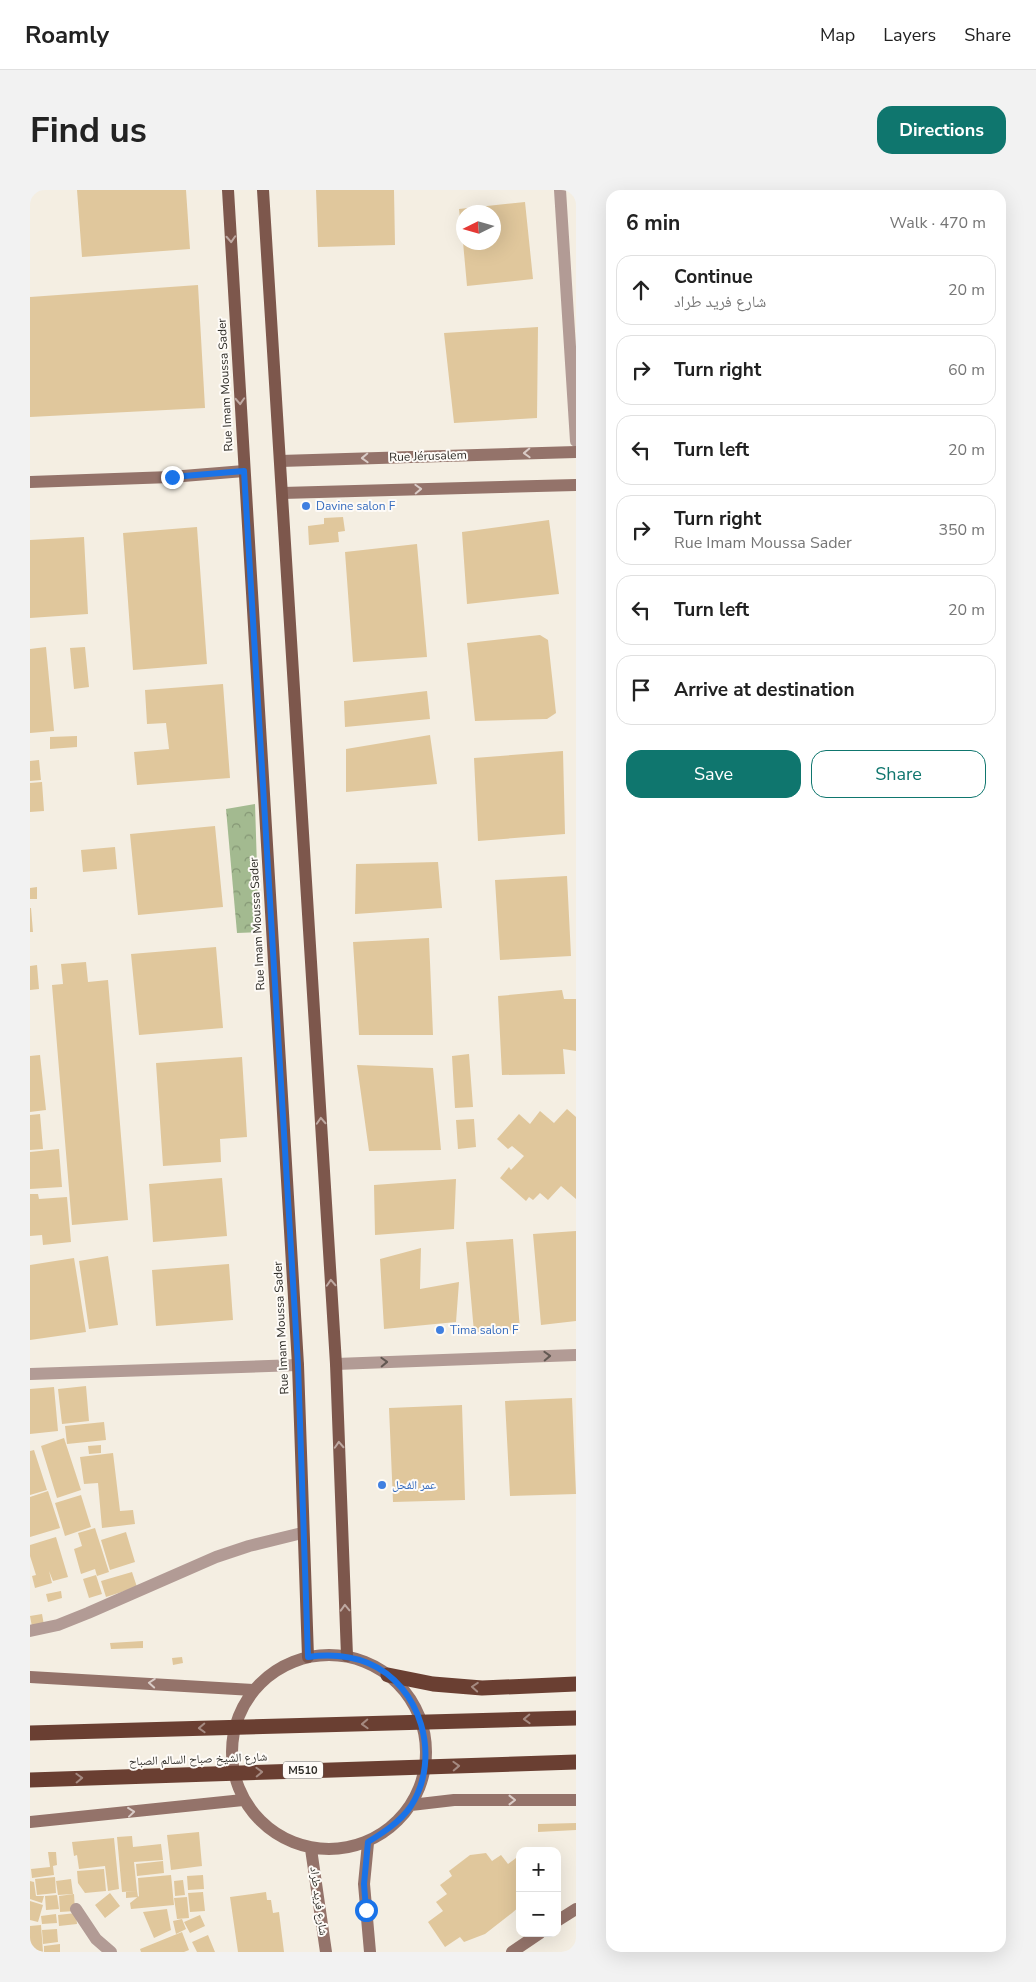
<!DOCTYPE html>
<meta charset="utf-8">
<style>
:root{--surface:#fff;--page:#f2f2f2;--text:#222;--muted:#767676;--line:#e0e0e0;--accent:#0f766e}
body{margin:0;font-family:"Nunito Sans","Noto Naskh Arabic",sans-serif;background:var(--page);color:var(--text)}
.controls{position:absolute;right:15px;bottom:15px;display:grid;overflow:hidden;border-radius:10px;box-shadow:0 5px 20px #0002}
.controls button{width:45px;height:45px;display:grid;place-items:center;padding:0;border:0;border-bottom:1px solid var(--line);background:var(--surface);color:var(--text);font:25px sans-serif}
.compass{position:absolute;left:426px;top:15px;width:45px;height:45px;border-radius:50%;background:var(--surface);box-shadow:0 5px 20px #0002;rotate:265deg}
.stop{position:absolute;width:15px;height:15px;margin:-11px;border:4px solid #1a73e8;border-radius:50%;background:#fff}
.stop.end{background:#1a73e8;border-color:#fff;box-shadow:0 1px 5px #0008}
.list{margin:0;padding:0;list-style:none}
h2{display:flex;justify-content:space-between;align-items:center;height:65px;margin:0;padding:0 20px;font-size:21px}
h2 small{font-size:16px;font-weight:400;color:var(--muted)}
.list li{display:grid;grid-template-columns:32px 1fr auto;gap:15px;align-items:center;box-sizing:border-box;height:70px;margin:0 10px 10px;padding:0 10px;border:1px solid var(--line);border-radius:15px}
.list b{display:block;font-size:19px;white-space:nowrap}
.list p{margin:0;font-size:16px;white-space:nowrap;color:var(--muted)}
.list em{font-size:16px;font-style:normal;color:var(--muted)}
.actions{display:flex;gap:10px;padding:15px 20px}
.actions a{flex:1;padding:11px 0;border:1px solid var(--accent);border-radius:15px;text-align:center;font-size:18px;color:var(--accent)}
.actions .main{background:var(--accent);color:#fff}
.icon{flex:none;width:28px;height:28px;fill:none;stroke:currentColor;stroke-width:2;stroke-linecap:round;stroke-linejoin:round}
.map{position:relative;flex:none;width:546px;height:1762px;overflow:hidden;border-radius:15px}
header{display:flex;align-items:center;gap:30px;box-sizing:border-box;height:70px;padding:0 25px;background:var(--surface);border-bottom:1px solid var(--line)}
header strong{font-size:24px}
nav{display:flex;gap:28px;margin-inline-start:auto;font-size:18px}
.intro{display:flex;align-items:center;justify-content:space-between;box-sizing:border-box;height:120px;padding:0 30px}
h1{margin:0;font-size:35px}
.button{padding:12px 22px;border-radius:15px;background:var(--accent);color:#fff;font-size:18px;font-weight:700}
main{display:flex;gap:30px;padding:0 30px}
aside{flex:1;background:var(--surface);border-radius:15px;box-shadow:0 5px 20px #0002}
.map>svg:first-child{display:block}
.forest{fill:url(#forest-crowns)}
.building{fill:#e0c79c}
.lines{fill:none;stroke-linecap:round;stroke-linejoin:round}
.street{stroke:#b29b95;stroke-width:12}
.secondary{stroke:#94736a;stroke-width:12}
.primary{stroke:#7d574c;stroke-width:12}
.highway{stroke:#6a3f32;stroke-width:15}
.oneway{stroke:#bea9a2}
.oneway2{stroke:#d9cbc6}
.oneway3{stroke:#625852}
.oneway4{stroke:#a58a81}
.route{stroke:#1a73e8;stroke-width:6}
.shop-dot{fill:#3f7fe0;stroke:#fefbf7;stroke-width:2}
.labels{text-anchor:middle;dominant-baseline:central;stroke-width:4;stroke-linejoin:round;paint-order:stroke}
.shield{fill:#fefbf7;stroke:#6c6965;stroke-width:1}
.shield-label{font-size:11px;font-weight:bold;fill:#2d2b26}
.street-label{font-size:12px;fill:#2d2b26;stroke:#fefbf7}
.shop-label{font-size:12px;fill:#366cbe;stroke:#fefbf7;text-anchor:start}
</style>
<header>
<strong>Roamly</strong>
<nav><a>Map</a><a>Layers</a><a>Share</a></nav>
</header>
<div class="intro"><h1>Find us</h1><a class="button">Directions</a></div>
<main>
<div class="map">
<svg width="546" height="1762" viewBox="0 0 546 1762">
<defs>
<pattern id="forest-crowns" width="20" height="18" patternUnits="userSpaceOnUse" patternTransform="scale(1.25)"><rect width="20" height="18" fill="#a3ba90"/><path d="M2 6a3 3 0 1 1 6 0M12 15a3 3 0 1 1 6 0" fill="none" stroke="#859775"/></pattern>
</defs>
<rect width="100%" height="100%" fill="#f4eee2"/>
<path class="forest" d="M225,614L229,742L207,743L196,619Z"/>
<path class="building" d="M47,0H156L160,59L52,67Z
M286,0H364L365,55L288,57Z
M495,12L503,89L437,96L433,52H463V22H433L432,47L429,19Z
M168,95L175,218L0,227V107Z
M508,137L507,228L424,233L414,143Z
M313,327L315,341L308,342L309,352L279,355L278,336L294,334V328Z
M519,330L529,404L437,414L432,342Z
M167,337L177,474L103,480L93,343Z
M54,347L58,424L0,428V350Z
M387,354L397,467L323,472L315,362Z
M510,445L518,450L526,523L517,529L445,531L437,453Z
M16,457L24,541L0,543V459Z
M55,457L59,497L44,499L40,458Z
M193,494L200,588L107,595L104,562L139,559L136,533L117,534L115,500Z
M397,501L400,529L315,537L314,511Z
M400,545L407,594L316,602V559Z
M47,546V557L20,559V547Z
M533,561L535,644L448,651L444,568Z
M9,570L11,590L0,591V571Z
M12,592L14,621L0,622V593Z
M185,636L193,717L108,725L100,644Z
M85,657L87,679L53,682L51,660Z
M408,672L412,718L325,724L326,674Z
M537,686L541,766L470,770L465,690Z
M7,697V709H0V698Z
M0,718H1L3,742H0Z
M399,748L403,845H329L323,752Z
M186,757L193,838L109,845L101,764Z
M56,772L58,792L78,790L98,1030L42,1035L22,795L33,794L31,774Z
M7,775L9,799L0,800V776Z
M532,800L534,809H546V861L533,859L535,884L472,885L468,806Z
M439,864L443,917L425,918L422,866Z
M10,865L16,920L0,922V866Z
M212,867L217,947L190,949L191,972L133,976L126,873Z
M327,875L403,878L411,960L339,961Z
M537,919L546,927V1009L531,996L518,1010L510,1003L503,1010L499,1007L496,1011L470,988L479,977L481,980L494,966L482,956L478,959L467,949L489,924L500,934L510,921L524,933Z
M10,924L13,959L0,960V925Z
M444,929L446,957L428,959L426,930Z
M29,959L32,997L0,999V962Z
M192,988L197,1046L123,1052L119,994Z
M426,989L424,1039L345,1045L344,995Z
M0,1004H8L9,1009L37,1007L41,1052L13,1055L12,1045L0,1046Z
M546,1041V1131L511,1135L503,1044Z
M483,1049L490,1140L444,1142L436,1052Z
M391,1058L390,1099L429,1092L426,1132L354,1139L350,1069Z
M78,1066L88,1135L59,1139L49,1071Z
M44,1068L56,1142L0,1150V1075Z
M199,1074L203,1130L126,1136L122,1080Z
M56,1196L59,1231L32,1234L28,1199Z
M24,1197L28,1241L0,1244V1199Z
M542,1208L546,1304L480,1306L475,1211Z
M432,1215L435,1310L363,1312L359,1218Z
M74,1232L76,1250L37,1254L35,1236Z
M34,1248L51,1300L27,1308L11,1256Z
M71,1255V1263L59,1264L58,1256Z
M4,1260L17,1300L0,1305V1261Z
M83,1263L90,1321L103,1320L105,1334L72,1338L68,1293L54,1294L50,1267Z
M18,1301L30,1338L0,1347V1307Z
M51,1305L61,1337L35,1346L25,1313Z
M65,1338L79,1382L67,1386L65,1379L51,1384L44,1359L52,1356L48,1343Z
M96,1342L105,1372L80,1380L71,1350Z
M26,1347L38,1387L23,1391L19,1381L22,1393L5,1398L2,1386L6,1385L0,1366V1355Z
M102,1382L107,1397L76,1407L71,1391Z
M66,1385L72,1404L59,1408L53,1389Z
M31,1401L32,1408L18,1412L16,1404Z
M12,1424L14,1435L2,1437L0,1426Z
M113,1451V1458L81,1459L80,1453Z
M152,1467L153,1473L143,1475L142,1468Z
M546,1633V1640L508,1642V1634Z
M169,1642L172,1676L141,1680L137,1645Z
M102,1646L103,1657L131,1654L133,1670L104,1672L107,1701L92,1702L87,1647Z
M84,1648L89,1699L78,1701L75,1676L49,1679L47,1665L44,1666L42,1652Z
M18,1662H26L27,1675L23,1676L24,1685L2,1688L1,1679L20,1677Z
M456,1663L462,1671L471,1665L478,1674L490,1665V1716L482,1723L455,1744L434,1752L430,1747L415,1757L398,1732L413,1721L406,1712L417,1704L410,1695L422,1686L419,1681L440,1665Z
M133,1671L134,1683L107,1686L106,1674Z
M74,1679L76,1701L55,1703L48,1693L47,1681Z
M141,1685L144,1715L101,1719L100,1713L109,1706L108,1688Z
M173,1685L174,1699L158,1700L157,1686Z
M25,1687L26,1703L7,1705L5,1689Z
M41,1689L43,1704L28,1705L26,1691Z
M153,1690L155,1705L145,1706L144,1691Z
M0,1691L4,1692L6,1706H14L12,1713L0,1709Z
M107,1701L108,1707L96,1708V1702Z
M173,1702L175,1721L160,1722L158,1703Z
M236,1702L237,1710H241L243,1723L249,1722L254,1762H208L200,1707Z
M80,1703L90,1716L75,1728L65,1715Z
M44,1704L45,1721L30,1722L29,1706Z
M27,1705L29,1719L16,1720L15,1706Z
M157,1707L159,1728L147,1729L144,1708Z
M0,1711L13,1715L8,1732L0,1730Z
M137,1719L141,1740L124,1748L113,1722Z
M46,1723L47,1734L29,1736L28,1725Z
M26,1724L27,1733L12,1734L11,1726Z
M170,1725L175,1736L160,1743L154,1732Z
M152,1729L156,1739L146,1744L143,1731Z
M11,1735L13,1762H0V1736Z
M27,1739L28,1752L13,1754L12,1740Z
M152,1742L159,1760L154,1762H111L110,1759Z
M178,1745L185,1762H167L162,1752Z
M30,1754V1762H14V1756Z"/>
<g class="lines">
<path class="street" d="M530,0L546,251
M306,1174L546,1165
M0,1184L268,1175
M0,1441L28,1435L58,1423L186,1367L219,1356L272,1343
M46,1719L66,1749L81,1762"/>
<path class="secondary" d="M250,271L546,262
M0,292L141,287L214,281
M252,303L546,295
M202 1562a97 97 0 1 1 194 0a97 97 0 1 1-194 0Z
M0,1487L223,1500
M381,1615L424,1610H546
M0,1632L213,1610
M338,1653L334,1694L340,1762
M281,1659L296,1762
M527,1731L546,1719
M482,1762L510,1743"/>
<path class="primary" d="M198,0L268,1175L278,1467
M233,0L306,1174L317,1466"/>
<path class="highway" d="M358,1485L403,1494L452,1498L546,1494
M0,1543L546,1528
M0,1590L546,1572"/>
</g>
<defs><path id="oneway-chevron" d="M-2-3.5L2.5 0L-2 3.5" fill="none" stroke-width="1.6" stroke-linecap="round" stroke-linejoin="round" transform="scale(1.25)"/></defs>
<g class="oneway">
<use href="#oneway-chevron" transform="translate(201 49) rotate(87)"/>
<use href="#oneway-chevron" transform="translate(210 211) rotate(87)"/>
<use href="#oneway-chevron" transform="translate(291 931) rotate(-93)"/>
<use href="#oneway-chevron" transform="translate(301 1093) rotate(-93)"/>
<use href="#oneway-chevron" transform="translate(309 1255) rotate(-93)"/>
<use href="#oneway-chevron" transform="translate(315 1418) rotate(-92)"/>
</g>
<g class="oneway2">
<use href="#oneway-chevron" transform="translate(497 263) rotate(178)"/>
<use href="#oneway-chevron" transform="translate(335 268) rotate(178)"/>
<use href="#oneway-chevron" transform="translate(388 299) rotate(-2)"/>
<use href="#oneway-chevron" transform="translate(122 1493) rotate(-176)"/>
<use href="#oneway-chevron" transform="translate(482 1610)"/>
<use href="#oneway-chevron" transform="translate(101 1622) rotate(-6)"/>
</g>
<g class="oneway3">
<use href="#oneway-chevron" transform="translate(517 1166) rotate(-2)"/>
<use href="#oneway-chevron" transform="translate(354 1172) rotate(-2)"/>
</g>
<g class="oneway4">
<use href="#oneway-chevron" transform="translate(445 1497) rotate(-176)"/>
<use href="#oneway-chevron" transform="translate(497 1529) rotate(178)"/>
<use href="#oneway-chevron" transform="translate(335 1534) rotate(178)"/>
<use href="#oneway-chevron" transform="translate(172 1538) rotate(178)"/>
<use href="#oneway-chevron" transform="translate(426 1576) rotate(-2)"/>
<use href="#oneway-chevron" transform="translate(229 1582) rotate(-2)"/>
<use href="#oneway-chevron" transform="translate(49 1588) rotate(-2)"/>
</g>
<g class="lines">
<path class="route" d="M142,287L214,281L268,1175L278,1467C299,1464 318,1465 338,1473C391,1495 412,1567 381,1616C370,1632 354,1642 338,1652L334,1694L336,1720"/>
</g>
<g class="shop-dot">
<circle cx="276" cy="316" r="5"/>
<circle cx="410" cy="1140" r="5"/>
<circle cx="352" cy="1295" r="5"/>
</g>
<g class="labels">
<rect class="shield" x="253" y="1571.5" width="40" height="17" rx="4"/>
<g class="shield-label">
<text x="273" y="1580">M510</text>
</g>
<g class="street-label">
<text transform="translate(195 195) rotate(-93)">Rue Imam Moussa Sader</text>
<text transform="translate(398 266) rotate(-2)">Rue Jérusalem</text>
<text transform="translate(227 734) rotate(-93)">Rue Imam Moussa Sader</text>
<text transform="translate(251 1138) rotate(-93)">Rue Imam Moussa Sader</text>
<text transform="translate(168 1569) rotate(-2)">شارع الشيخ صباح السالم الصباح</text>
<text transform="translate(289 1711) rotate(82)">شارع فريد طراد</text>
</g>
<g class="shop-label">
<text x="286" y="316">Davine salon F</text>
<text x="420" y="1140">Tima salon F</text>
<text x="362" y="1295">عمر الفحل</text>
</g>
</g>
</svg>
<div class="controls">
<button>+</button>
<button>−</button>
</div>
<svg class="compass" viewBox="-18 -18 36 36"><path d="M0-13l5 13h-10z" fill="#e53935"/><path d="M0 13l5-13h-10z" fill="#767676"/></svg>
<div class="stop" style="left:336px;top:1720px"></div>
<div class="stop end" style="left:142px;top:287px"></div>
</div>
<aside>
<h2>6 min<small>Walk · 470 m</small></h2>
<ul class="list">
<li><svg class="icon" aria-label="ahead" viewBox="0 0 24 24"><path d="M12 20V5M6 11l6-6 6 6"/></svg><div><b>Continue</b><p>شارع فريد طراد</p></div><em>20 m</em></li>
<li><svg class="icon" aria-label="right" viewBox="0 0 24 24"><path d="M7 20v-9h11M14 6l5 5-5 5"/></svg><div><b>Turn right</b></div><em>60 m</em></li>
<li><svg class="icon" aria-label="left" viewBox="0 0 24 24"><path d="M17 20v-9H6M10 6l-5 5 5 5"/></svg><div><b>Turn left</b></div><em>20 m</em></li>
<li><svg class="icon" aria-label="right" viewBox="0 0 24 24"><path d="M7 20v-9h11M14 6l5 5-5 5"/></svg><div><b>Turn right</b><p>Rue Imam Moussa Sader</p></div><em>350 m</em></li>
<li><svg class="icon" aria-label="left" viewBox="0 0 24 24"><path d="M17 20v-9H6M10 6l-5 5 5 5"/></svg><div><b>Turn left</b></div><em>20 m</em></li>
<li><svg class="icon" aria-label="arrive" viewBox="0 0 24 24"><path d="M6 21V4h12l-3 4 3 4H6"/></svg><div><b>Arrive at destination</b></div></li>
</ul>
<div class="actions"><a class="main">Save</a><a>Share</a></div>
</aside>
</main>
